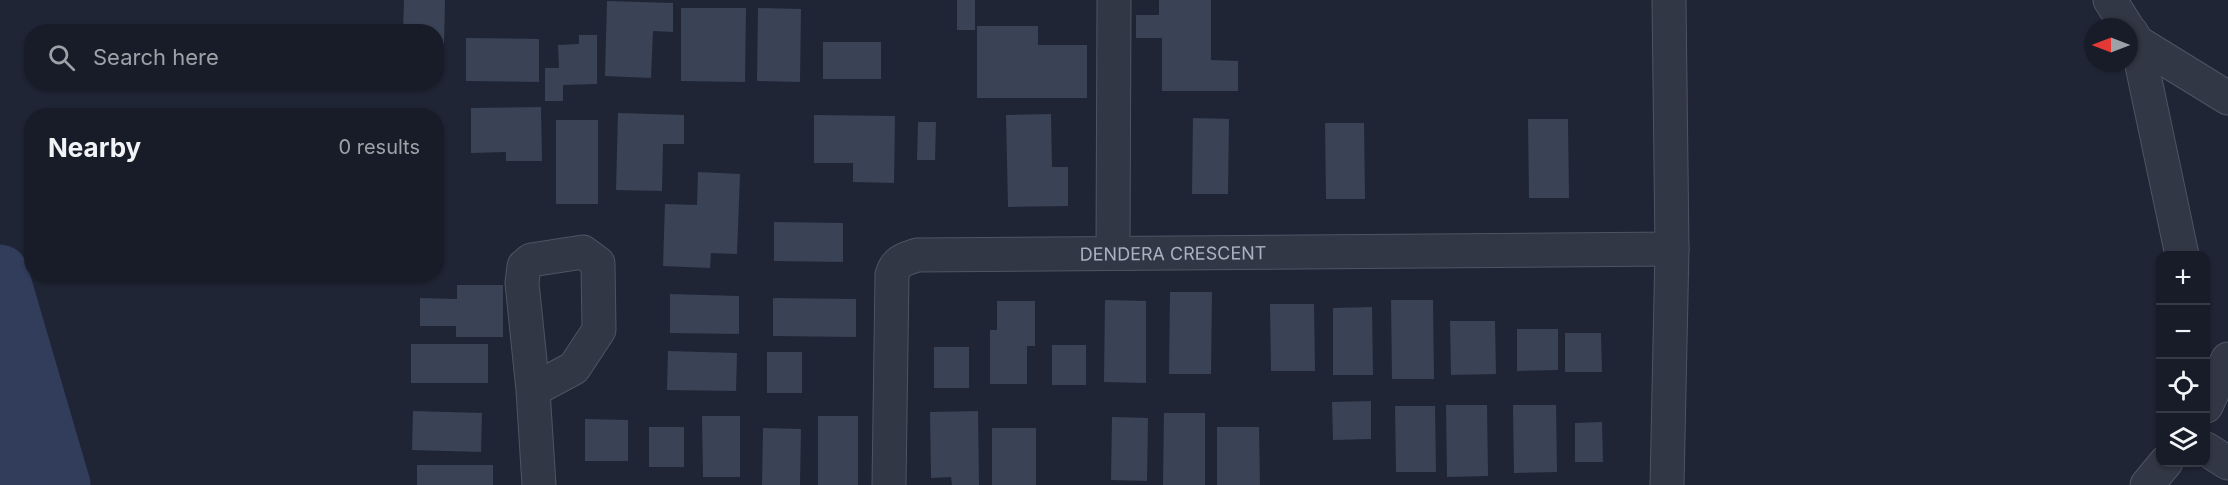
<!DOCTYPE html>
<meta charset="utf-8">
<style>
:root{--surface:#171c28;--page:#202530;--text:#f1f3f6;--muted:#9ea1a8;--line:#363a45}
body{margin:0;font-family:Inter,sans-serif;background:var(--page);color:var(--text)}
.controls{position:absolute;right:18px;bottom:18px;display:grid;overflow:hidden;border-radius:12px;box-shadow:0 2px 4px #0004}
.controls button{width:54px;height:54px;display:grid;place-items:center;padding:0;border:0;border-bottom:2px solid var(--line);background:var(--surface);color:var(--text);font:30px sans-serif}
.compass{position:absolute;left:2084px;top:18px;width:54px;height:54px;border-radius:50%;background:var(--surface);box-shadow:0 2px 4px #0004;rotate:270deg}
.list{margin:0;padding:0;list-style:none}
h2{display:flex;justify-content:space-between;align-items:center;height:78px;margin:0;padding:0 24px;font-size:26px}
h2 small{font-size:20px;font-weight:400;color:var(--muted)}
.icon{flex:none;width:33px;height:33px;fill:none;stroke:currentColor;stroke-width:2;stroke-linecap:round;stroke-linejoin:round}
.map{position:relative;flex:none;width:2228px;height:485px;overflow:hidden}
.search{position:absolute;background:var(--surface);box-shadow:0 2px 4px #0004;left:24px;top:24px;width:420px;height:66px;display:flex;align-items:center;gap:15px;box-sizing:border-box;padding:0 21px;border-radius:24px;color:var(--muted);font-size:22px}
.panel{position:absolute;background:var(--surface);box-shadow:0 2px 4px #0004;left:24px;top:108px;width:420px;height:174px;border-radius:24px}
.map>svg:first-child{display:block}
.water{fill:#323d5c}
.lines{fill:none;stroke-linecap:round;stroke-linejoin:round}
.river{stroke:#323d5c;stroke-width:57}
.building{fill:#3a4256}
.minor-casing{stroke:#4f5464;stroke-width:35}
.minor{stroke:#323745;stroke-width:33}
.labels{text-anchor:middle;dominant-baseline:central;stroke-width:5;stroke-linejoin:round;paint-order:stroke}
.street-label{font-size:18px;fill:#abb1c3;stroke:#181c29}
</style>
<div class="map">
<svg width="2228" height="485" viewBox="0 0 2228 485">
<rect width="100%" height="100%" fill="#1f2535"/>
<path class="water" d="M0,348L35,485H0Z"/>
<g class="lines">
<path class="river" d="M0,273L62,485"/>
</g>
<path class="building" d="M404,0H445L444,45H436V32H403Z
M957,0H975V30H957Z
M1159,0H1211V60L1238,61V91H1162V38H1136V15H1159Z
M607,1L673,3V32L653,31L651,78L605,76Z
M681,8H746L745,82L681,81Z
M758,8L801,9L800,82L757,81Z
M977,26H1038V45H1087V98H977Z
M579,35H597V84L563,85V101H545V68H559L558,45L579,44Z
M466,38L539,39V82L466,81Z
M823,42H881V79H823Z
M541,107L542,161H506V152L471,153V108Z
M618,113L684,115V144H663L662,191L616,190Z
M1051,114L1052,167H1068V206L1008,207L1006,115Z
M814,115L895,116L894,183L853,182V163H814Z
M1193,118L1229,119L1228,194H1192Z
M1528,119H1568L1569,198H1529Z
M556,120H598V204H556Z
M918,122H936L935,160H917Z
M1325,123H1364L1365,199H1326Z
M698,172L740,174L737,254L711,253L710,268L663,266L665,204L697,205Z
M774,222L843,223V262L774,261Z
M457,285H503V337H456V326H420V298L457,299Z
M1170,292H1212L1211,374H1169Z
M670,294L739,296V334L670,333Z
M773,298L856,299V337L773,336Z
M1105,300L1146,301V383L1104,382Z
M1391,300H1433L1434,379H1392Z
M997,301H1035V346H1027V384H990V330H997Z
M1270,304H1314L1315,371H1271Z
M1372,307L1373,375H1333V308Z
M1450,321H1495L1496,374L1451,375Z
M1517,329H1558V370L1517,371Z
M1565,333H1601L1602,372H1565Z
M411,344H488V383H411Z
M1052,345H1086V385H1052Z
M934,347H969V388H934Z
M668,351L737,353L736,391L667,390Z
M767,352H802V393H767Z
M1371,401V439L1333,440L1332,402Z
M1446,405H1487L1488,476L1447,477Z
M1513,405H1556L1557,472L1514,473Z
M1395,406H1435L1436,472H1396Z
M413,411L482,413L481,452L412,450Z
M978,411L979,485H952L951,477L931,478L930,412Z
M1164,413H1205V485H1163Z
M702,416H740V477H703Z
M818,416H858V485H818Z
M1112,417L1148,418L1147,481L1111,480Z
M585,419L628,420V461H585Z
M1602,422L1603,462H1575V423Z
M649,427H684V467H649Z
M1217,427H1259L1260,485H1217Z
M763,428L801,429L800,485H762Z
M992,428H1036V485H992Z
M417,465H493V485H417Z"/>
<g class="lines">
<g class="minor-casing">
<g id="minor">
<path d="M2110,0L2127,27"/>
<path d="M2131,32L2137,42L2228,98"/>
<path d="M2137,42L2182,255"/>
<path d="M1113,253L1114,0"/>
<path d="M533,390L574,368L599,330L598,263L583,252L531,260L524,266L522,283L533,390L539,485"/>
<path d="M2206,406L2228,359"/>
<path d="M2206,449L2228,463"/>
<path id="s1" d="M889,485L892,275C896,261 904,259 917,255L1672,249"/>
<path d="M1667,485L1672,249L1669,0"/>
<path d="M2147,485L2166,462"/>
</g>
</g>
<use href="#minor" class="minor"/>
</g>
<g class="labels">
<g class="street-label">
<text stroke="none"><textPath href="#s1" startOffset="500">DENDERA CRESCENT</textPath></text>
</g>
</g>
</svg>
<div class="controls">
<button>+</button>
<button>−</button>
<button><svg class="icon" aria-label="locate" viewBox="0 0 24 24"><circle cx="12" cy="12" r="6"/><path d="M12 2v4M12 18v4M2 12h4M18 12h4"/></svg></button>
<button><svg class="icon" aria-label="layers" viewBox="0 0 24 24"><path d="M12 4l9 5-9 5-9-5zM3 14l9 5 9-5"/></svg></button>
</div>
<svg class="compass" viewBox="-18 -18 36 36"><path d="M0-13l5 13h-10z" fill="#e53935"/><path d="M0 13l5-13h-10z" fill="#9ea1a8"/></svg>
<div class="search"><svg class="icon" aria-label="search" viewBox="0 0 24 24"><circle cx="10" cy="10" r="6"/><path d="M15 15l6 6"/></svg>Search here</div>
<section class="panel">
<h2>Nearby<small>0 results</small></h2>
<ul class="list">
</ul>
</section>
</div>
